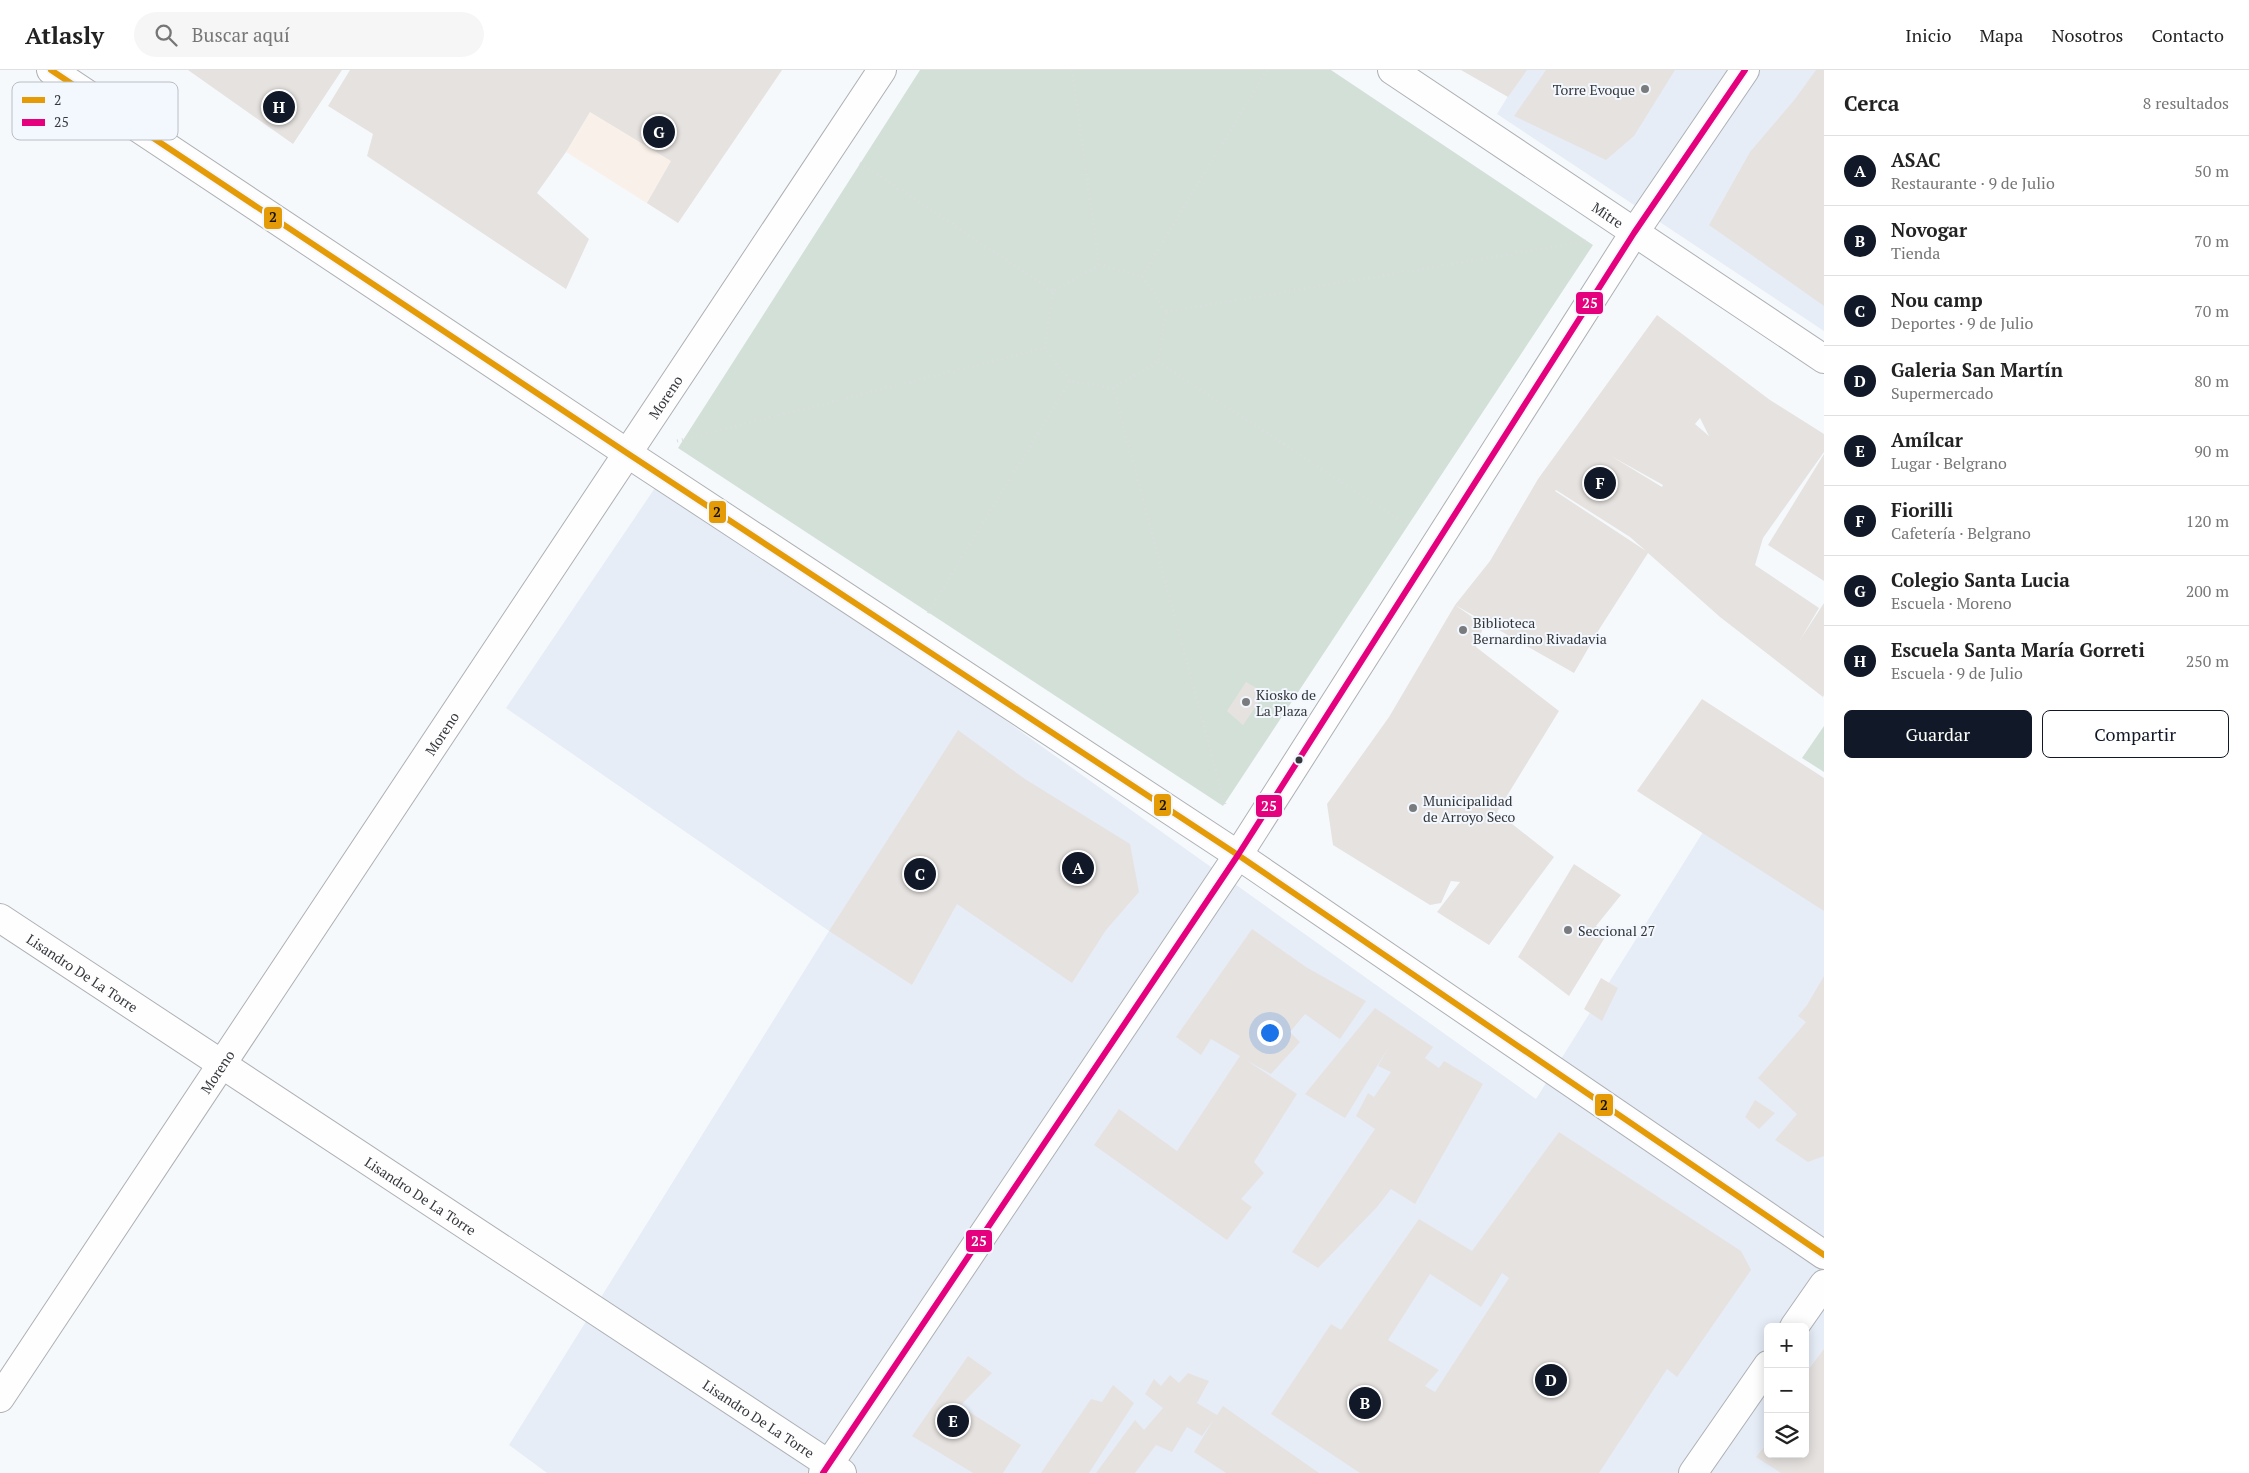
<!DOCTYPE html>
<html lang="es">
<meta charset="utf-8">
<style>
:root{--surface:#fff;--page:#f6f6f6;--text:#222;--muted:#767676;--line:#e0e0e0;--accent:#111827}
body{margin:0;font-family:"PT Serif",serif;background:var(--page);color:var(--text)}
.controls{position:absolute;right:15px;bottom:15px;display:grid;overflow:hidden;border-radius:8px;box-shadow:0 2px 12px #0003}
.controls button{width:45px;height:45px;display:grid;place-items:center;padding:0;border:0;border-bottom:1px solid var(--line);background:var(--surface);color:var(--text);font:25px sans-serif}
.you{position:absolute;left:1269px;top:962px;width:18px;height:18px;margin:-12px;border:4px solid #fff;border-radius:50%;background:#1a73e8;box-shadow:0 0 0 8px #1a73e833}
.badge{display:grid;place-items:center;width:32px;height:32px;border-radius:50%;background:var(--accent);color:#fff;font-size:16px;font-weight:700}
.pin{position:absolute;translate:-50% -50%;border:2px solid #fff;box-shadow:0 1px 5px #0006}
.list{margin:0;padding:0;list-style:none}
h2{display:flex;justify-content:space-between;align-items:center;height:65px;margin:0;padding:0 20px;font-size:21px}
h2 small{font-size:16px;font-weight:400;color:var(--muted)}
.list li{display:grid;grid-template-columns:32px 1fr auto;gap:15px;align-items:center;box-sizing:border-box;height:70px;padding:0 20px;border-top:1px solid var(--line)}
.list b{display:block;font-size:19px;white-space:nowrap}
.list p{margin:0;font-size:16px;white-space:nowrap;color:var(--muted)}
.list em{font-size:16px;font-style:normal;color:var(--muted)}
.actions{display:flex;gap:10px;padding:15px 20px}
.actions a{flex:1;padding:11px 0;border:1px solid var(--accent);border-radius:8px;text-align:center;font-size:18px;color:var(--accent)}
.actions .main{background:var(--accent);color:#fff}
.icon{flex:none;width:28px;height:28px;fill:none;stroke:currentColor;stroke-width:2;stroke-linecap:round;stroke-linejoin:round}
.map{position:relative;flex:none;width:1824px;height:1403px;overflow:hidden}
header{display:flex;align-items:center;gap:30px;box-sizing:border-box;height:70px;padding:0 25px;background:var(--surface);border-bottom:1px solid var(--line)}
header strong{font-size:24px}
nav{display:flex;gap:28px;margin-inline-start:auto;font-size:18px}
.search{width:350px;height:45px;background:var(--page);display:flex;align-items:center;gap:12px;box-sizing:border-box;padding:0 18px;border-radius:28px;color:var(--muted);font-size:19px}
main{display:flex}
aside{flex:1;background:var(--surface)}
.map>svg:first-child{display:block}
.built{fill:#e6edf7;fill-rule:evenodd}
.education{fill:#f9f1e9}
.green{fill:#d3e0d8}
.building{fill:#e6e2e0;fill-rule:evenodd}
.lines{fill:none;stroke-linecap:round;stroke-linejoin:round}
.minor-casing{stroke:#aeb1b4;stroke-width:30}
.path{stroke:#dcddde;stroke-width:3;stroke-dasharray:1 4;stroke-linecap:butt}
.minor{stroke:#fefeff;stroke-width:28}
.bus-1-casing{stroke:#f3f8ff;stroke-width:10}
.bus-2-casing{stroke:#f3f8ff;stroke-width:10}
.bus-1{stroke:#e49b06;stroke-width:6}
.bus-2{stroke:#e5007d;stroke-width:6}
.poi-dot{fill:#797b7f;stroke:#f3f8ff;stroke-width:2}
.bus-dot{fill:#35373b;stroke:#f3f8ff;stroke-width:2}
.labels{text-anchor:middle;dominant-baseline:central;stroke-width:4;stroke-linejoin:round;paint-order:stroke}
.poi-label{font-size:14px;fill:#35373b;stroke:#f3f8ff;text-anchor:start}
.street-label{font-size:14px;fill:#35373b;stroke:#f3f8ff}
.key{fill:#f3f8ff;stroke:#babec4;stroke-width:1}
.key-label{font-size:14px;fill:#35373b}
.line-badge{stroke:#f3f8ff;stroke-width:2}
.badge-label{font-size:14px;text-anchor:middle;font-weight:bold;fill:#fff}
.pale-badge-label{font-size:14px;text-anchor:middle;font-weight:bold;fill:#111}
</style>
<header>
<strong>Atlasly</strong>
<div class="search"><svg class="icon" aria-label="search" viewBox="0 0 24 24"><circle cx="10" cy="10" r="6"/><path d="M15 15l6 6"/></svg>Buscar aquí</div>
<nav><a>Inicio</a><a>Mapa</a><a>Nosotros</a><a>Contacto</a></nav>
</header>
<main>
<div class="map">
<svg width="1824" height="1403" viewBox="0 0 1824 1403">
<rect width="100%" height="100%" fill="#f6f9fc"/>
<path class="built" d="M1524,0H1824V261L1497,44Z
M663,406L1536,1029L1703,762L1824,776V1403H547L509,1375L829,861L506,638ZM1768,1257H1805V1384H1768Z"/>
<path class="education" d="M782,0L678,153L566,82L590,42Z"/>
<path class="green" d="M920,0H1331L1593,175L1223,736L678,378Z
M1824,656V702L1802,688Z"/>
<path class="building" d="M188,0H342L293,74Z
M350,0H782L678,153L647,133L671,91L590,42L566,82L537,123L589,169L566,219L367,86L373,64L328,36Z
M1461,0H1527L1508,27Z
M1546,0H1675L1634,66L1606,90L1514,46Z
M1816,0H1824V236L1709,155L1750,82L1795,29Z
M1657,245L1770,330L1824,364V382L1763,468L1755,495L1819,538L1800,570L1824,533V625L1823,627L1720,547L1648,483L1600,558L1574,603L1455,535L1484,555L1476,577L1559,641L1497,742L1554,787L1489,875L1437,842L1460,812L1451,811L1441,833L1430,835L1333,775L1327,734L1389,647L1455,535L1490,491L1538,409ZM1700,348L1709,366L1695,354ZM1611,386L1663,415L1662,417ZM1556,420L1630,467L1646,481L1555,421Z
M1824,384V511L1768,475Z
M1246,612L1265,623L1243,655L1227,641Z
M1702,629L1824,708V841L1637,721Z
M958,660L1025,709L1130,774L1139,822L1106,860L1072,913L957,834L912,915L829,861Z
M1574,794L1621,825L1596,856L1607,864L1569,926L1518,887Z
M1252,859L1306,897L1366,931L1340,969L1305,944L1290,962L1300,972L1271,1004L1246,990L1297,1024L1254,1092L1264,1103L1241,1129L1252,1137L1227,1170L1094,1075L1119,1039L1177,1081L1240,986L1211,969L1201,985L1176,967Z
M1824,906V1086L1808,1092L1775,1070L1797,1044L1758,1008L1806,952L1798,946L1807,935Z
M1601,908L1618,918L1602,951L1584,939Z
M1375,938L1433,977L1425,988L1439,998L1444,991L1483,1014L1415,1134L1391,1119L1377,1137L1318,1198L1292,1182L1375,1059L1356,1046L1368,1023L1374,1027L1391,1002L1378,996L1390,975L1345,1048L1305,1024Z
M1755,1030L1775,1043L1759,1059L1745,1047Z
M1559,1062L1741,1181L1751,1200L1677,1307L1667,1299L1599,1403H1360L1271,1344L1331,1254L1341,1260L1419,1149L1472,1181ZM1502,1203L1509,1208L1435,1322L1425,1316L1439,1300L1388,1270L1430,1204L1481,1237Z
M1824,1279V1403H1781L1756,1387L1768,1372V1384H1805V1304Z
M968,1286L992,1303L960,1336L1021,1375L1003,1403H973L912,1366Z
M1188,1303L1209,1311L1197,1333L1217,1345L1223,1336L1319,1403H1226L1194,1382L1214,1349L1202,1366L1187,1357L1172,1382L1156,1375L1135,1403H1096L1135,1350L1144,1360L1163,1338L1145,1324L1154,1309L1161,1316L1170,1305L1179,1313Z
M1113,1315L1134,1333L1089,1403H1041L1091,1329L1102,1332Z"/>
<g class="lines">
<g class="minor-casing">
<g id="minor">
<path d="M51,0L627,383L1238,785L1824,1185"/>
<path id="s1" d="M1392,0L1824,289"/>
<path id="s2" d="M0,848L842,1403"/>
<path d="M1794,1257L1824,1214"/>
<path id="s3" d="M0,1328L882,0"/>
<path d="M823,1403L1238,785L1634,163L1745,0"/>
<path d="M1693,1403L1768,1295"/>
</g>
</g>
<path class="path" d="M1072,0L1099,195
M860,93L1053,221
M1099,195L1142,206L1166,242L1158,292L1113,318L1070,311L1045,278L1053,221Z
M1142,206L1267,0
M1166,242L1587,171
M1158,292L1409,456
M1113,318L1226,738
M677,371L1045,278
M928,543L1070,311"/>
<use href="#minor" class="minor"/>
<g class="bus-1-casing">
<path id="bus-1" d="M51,0L627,383L1238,785L1824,1185"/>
</g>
<g class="bus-2-casing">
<path id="bus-2" d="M823,1403L1238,785L1634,163L1745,0"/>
</g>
<use href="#bus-1" class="bus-1"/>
<use href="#bus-2" class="bus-2"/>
</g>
<g class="poi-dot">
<circle cx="1645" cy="19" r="5"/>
<circle cx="1463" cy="560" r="5"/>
<circle cx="1246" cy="632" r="5"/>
<circle cx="1413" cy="738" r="5"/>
<circle cx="1568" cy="860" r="5"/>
</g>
<circle class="bus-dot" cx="1299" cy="690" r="4.5"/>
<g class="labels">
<g class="poi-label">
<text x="1635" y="19" text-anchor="end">Torre Evoque</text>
<text x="1473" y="552">Biblioteca<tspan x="1473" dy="16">Bernardino Rivadavia</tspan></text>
<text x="1256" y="624">Kiosko de<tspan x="1256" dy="16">La Plaza</tspan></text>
<text x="1423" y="730">Municipalidad<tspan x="1423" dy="16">de Arroyo Seco</tspan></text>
<text x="1578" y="860">Seccional 27</text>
</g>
<g class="street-label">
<text stroke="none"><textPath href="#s1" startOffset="260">Mitre</textPath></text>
<text stroke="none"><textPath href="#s3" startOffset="1202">Moreno</textPath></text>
<text stroke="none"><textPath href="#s3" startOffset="798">Moreno</textPath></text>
<text stroke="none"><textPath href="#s2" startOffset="99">Lisandro De La Torre</textPath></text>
<text stroke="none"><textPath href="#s3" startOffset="392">Moreno</textPath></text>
<text stroke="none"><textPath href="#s2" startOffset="504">Lisandro De La Torre</textPath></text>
<text stroke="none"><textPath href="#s2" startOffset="909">Lisandro De La Torre</textPath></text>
</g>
</g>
<rect x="12" y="12" width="166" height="58" rx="8" class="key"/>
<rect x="22" y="27" width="23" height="6" fill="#e49b06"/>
<rect x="22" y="49" width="23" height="7" fill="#e5007d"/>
<g class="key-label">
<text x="54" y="35">2</text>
<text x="54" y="57">25</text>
</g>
<g class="line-badge">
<rect x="263" y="136" width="20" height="24" rx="5" fill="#e49b06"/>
<rect x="1575" y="221" width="29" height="24" rx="5" fill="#e5007d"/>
<rect x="708" y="430" width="19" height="24" rx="5" fill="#e49b06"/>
<rect x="1153" y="723" width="19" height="24" rx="5" fill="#e49b06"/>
<rect x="1255" y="724" width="28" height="24" rx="5" fill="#e5007d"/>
<rect x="1594" y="1023" width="20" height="24" rx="5" fill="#e49b06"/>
<rect x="965" y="1159" width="28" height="24" rx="5" fill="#e5007d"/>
</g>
<g class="badge-label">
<text x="1590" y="238">25</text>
<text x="1269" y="741">25</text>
<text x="979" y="1176">25</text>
</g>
<g class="pale-badge-label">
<text x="273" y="152">2</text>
<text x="717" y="447">2</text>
<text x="1163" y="740">2</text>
<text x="1604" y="1040">2</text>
</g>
</svg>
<div class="controls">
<button>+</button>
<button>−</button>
<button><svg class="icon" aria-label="layers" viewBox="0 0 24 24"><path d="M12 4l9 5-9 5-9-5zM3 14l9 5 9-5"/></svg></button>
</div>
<div class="you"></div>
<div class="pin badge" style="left:1078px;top:798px">A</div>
<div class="pin badge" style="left:1365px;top:1333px">B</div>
<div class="pin badge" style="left:920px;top:804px">C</div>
<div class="pin badge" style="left:1551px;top:1310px">D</div>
<div class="pin badge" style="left:953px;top:1351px">E</div>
<div class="pin badge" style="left:1600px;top:413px">F</div>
<div class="pin badge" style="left:659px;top:62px">G</div>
<div class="pin badge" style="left:279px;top:37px">H</div>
</div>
<aside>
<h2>Cerca<small>8 resultados</small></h2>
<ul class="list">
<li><span class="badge">A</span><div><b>ASAC</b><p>Restaurante · 9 de Julio</p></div><em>50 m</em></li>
<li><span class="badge">B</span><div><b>Novogar</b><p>Tienda</p></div><em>70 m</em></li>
<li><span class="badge">C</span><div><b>Nou camp</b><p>Deportes · 9 de Julio</p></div><em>70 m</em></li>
<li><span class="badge">D</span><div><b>Galeria San Martín</b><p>Supermercado</p></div><em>80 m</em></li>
<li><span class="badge">E</span><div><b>Amílcar</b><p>Lugar · Belgrano</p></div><em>90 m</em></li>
<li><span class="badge">F</span><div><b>Fiorilli</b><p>Cafetería · Belgrano</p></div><em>120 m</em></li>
<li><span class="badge">G</span><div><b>Colegio Santa Lucia</b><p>Escuela · Moreno</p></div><em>200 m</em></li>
<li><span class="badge">H</span><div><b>Escuela Santa María Gorreti</b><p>Escuela · 9 de Julio</p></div><em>250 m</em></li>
</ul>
<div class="actions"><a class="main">Guardar</a><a>Compartir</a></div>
</aside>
</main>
